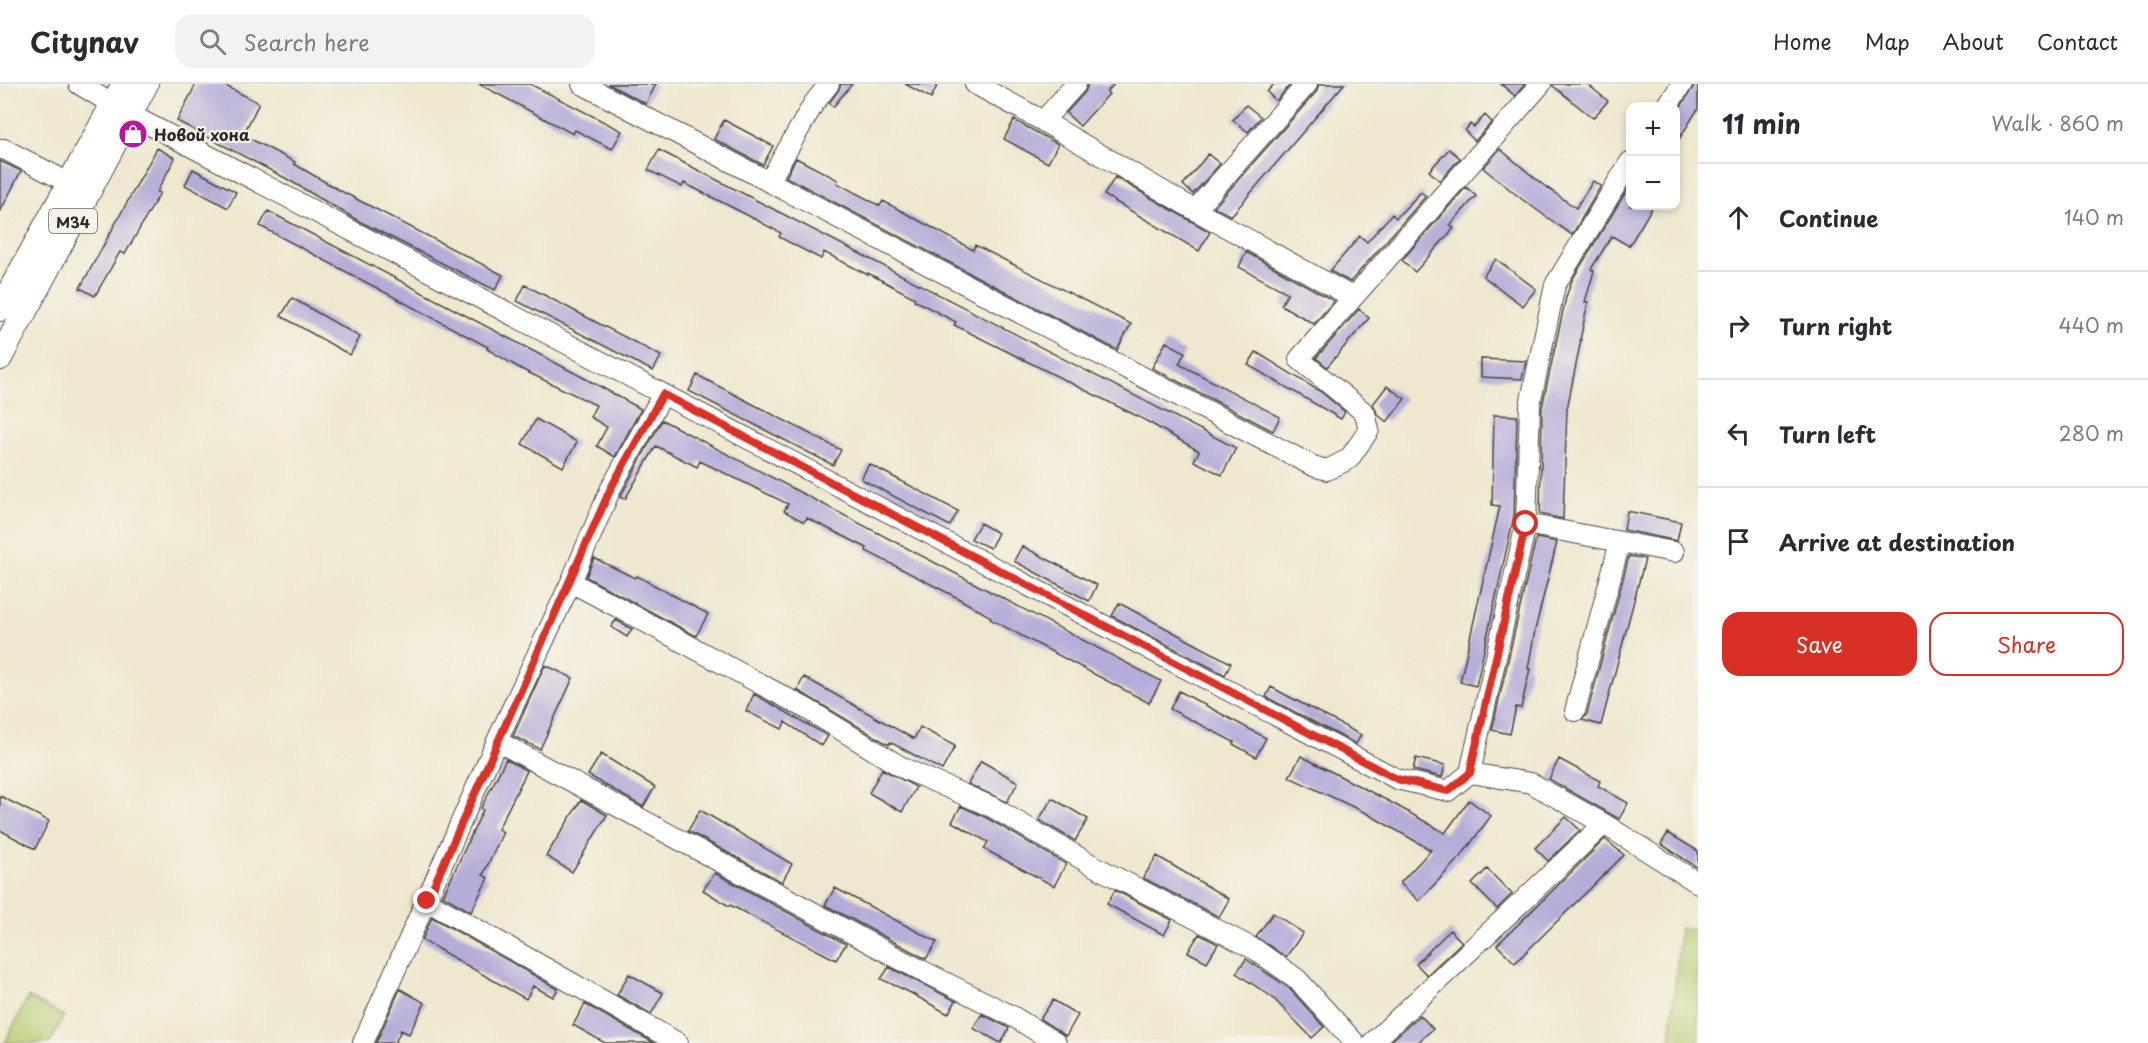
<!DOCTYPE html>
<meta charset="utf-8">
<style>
:root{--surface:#fff;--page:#f2f2f3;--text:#2b2b33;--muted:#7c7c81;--line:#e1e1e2;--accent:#d93025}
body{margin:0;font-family:"Playpen Sans",sans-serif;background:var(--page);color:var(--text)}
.controls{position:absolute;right:18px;top:18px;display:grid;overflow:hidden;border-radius:12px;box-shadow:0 3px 9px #0003}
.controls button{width:54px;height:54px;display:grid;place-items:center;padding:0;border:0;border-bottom:2px solid var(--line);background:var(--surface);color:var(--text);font:30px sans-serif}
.stop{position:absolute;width:18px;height:18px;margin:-14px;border:4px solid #d93025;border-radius:50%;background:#fff}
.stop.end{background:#d93025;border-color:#fff;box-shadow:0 2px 6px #0008}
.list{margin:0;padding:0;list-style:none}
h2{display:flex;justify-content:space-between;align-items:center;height:78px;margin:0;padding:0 24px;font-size:26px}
h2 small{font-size:20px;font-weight:400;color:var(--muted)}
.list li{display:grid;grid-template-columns:39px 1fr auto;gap:18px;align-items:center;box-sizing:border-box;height:108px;padding:0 24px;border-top:2px solid var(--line)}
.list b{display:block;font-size:22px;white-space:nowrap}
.list em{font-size:20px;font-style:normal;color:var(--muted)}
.actions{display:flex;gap:12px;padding:18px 24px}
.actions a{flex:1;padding:14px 0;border:2px solid var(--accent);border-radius:18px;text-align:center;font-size:21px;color:var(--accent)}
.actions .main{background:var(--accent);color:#fff}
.icon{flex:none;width:33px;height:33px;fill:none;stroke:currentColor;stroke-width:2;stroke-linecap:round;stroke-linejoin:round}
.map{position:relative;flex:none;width:1698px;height:959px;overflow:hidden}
header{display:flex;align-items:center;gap:36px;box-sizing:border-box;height:84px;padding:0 30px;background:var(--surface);border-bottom:2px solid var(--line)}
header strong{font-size:28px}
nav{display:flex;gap:33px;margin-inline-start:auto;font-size:21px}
.search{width:420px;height:54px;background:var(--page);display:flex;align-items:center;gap:15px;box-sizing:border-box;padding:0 21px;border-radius:18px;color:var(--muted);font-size:22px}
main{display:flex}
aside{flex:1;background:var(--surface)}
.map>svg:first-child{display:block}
.green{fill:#b5cb6f;stroke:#707b4d;stroke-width:1.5}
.building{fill:#b5acd8}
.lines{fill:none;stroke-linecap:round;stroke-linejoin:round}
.minor-casing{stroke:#484743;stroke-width:22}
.major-casing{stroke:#484743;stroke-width:26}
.minor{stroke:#fff;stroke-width:20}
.major{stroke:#fff;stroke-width:24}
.route{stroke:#d93025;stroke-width:8}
.labels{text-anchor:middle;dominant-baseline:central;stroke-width:4.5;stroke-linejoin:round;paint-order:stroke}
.shield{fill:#f7f3e8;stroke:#686764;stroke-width:1.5}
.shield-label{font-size:15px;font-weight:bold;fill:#2b2b2b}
.poi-label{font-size:16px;font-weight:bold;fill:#2b2b2b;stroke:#f7f3e8;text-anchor:start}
</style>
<header>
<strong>Citynav</strong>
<div class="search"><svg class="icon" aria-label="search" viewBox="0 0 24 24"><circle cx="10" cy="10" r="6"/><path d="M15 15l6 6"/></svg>Search here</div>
<nav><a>Home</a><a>Map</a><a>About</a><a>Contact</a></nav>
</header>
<main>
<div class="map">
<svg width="1698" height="959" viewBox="0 0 1698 959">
<rect width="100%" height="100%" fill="#f7f3e8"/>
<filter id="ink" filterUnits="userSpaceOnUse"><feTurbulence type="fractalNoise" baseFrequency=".0167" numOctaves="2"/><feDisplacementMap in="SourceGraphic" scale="12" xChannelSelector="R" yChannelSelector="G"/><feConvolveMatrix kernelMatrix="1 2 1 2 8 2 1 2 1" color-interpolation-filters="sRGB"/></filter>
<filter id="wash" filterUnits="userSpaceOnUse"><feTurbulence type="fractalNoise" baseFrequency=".008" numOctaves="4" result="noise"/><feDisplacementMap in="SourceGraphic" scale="24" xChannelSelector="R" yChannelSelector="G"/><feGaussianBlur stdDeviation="1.35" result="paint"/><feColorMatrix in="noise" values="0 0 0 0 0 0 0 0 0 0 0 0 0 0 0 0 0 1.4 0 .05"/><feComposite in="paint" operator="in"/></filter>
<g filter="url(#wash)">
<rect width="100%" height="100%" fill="#efe7ce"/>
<path class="green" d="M1680,844L1698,845V959H1670Z
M28,913L64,932L50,959H5Z"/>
<g id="blocks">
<path class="building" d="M196,0H222L259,19L243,51L295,78L294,80L339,106L503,191L495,206L357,136L287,95L177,37Z
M479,0H530L622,47L612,65L575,46L573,50Z
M608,0H656L646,20Z
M841,0H852L833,23L829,19L838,7Z
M905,0H938L931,14Z
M1088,0H1114L1107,8L1109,10L1080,42L1066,29L1085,8Z
M1274,0H1291L1276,17L1267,8Z
M1319,0H1344L1231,132L1214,123L1316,8Z
M1501,0H1525L1515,12Z
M1553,0H1587L1608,17L1593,34L1553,2Z
M1695,0H1698V25L1676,60V30Z
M1246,21L1261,33L1248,48L1233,36Z
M1485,31L1492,38L1475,57L1465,47L1470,40L1474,43Z
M724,36L773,62L763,81L714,55Z
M1014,36L1058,60L1048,79L1004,55Z
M157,64L175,74L157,108L160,109L125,170L120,168L95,212L80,204Z
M1449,65L1460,74L1440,97L1429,87Z
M1500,65L1542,100L1576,124L1593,97L1601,102L1572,151L1523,116L1483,84Z
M659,66L1236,364L1222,391L1194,377L1199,367L1143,335L954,241L956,238L914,216L915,214L868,189V191L824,168L821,175L779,153L781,149L745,130L684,99L682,103L648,86Z
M1208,70L1220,80L1193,110L1183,101Z
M796,74L838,96L837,99L880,122L883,117L973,166L975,161L1131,240L1117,266L786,93Z
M0,77L21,87L0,128Z
M193,85L236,108L228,124L185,101Z
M1115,93L1210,148L1199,167L1104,111Z
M1630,101V122H1653L1629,162L1612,152L1591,185L1594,187L1585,218H1588L1580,256H1581L1567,325L1563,435L1540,430L1542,323L1566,213L1572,196Z
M1466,103L1476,112L1450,141L1454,144L1415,188L1402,176Z
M1421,108L1426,112L1350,198L1330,187L1360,152L1367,158L1392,130L1396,134Z
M268,127L601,303L641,325L615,373L597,362L607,343L590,333L596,321L523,286L487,265L488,263L260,142Z
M1246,168L1334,217L1314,240L1281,221L1288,209L1239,183Z
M1496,175L1536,205L1523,222L1483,192Z
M525,201L661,272L653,287L517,217Z
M292,214L360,253L350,271L281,232Z
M1359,225L1369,234L1327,283L1316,274Z
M1166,258L1185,268L1179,280L1280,333L1273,347L1152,284Z
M1256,268L1321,308L1345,328L1341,335L1248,281Z
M1481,275L1526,277L1522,295L1481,293Z
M697,291L841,366L833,381L689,307Z
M1387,302L1405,315L1387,338L1378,331L1373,320Z
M1494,331L1517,332L1514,432L1476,602L1460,598L1500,422L1492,421Z
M536,335L577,358L563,383L522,360Z
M662,336L1161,597L1149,619L990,535L991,533L956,513L866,467L867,464L807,434L804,438L784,427L788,420L700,377L697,383L656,362L625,415L620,413Z
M869,380L958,427L950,442L861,395Z
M1627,427L1681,438L1677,457L1624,446Z
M980,439L998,449L990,464L971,455Z
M1536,454L1557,458L1535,546L1528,585H1530L1521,624L1516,623L1510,650L1492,646Z
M1022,462L1097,501L1089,517L1014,477Z
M1629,472L1645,475L1601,641L1582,636L1587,630Z
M594,474L635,494L637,492L708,530L696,552L586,493Z
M1119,519L1231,579L1225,591L1112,532Z
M616,536L632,545L627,553L611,543Z
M545,581L573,594L540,665L513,652Z
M804,593L914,655L920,643L955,662L942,686L890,658L889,661L797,606Z
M1271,603L1361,651L1356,660L1266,613Z
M1179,607L1266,654L1256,673L1233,660L1234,658L1170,625Z
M754,610L828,652L822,662L785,638L782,645L746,627Z
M601,670L655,703L643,723L588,691Z
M1301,672L1394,720L1445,749L1469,716L1491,732L1462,771L1419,817L1400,799L1431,766L1366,729L1289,693Z
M1416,674L1445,681L1442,693L1413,686Z
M506,675L527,687L498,745L503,748L483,791L488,794L471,828L443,812L483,726L481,724Z
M1559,675L1600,697L1598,702L1628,719L1619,735L1549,695Z
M981,677L1018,698L1007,718L968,700Z
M882,685L916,703L902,728L869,709Z
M0,712L49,737L35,765L0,746Z
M1052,714L1088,735L1075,757L1039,736Z
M581,716L607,731L572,788L546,772Z
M961,722L987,734L1066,780L1054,802L984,765L988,758L952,738Z
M700,726L792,780L782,798L688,747Z
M1566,733L1580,746L1548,777L1535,764Z
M1668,749L1698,767V784L1661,760Z
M1605,755L1624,771L1515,879L1497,861Z
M1157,772L1229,815L1219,833L1143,794Z
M1487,785L1512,810L1497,825L1472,800Z
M715,789L846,860L836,876L730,821L729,822L703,806Z
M835,804L937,858L926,875L825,821Z
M1115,806L1172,836L1164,851L1107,820Z
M1273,829L1303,849L1286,873L1256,853Z
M432,833L558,905L553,913L533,902L526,915L422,856Z
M1450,846L1462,858L1427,891L1416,880Z
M1199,850L1218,860L1207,878L1188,868Z
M1246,875L1289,904L1324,943L1312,954L1272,913L1236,889Z
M889,883L956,917L948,930L909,908L881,895Z
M629,890L663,909L651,930L617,911Z
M400,905L425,919L409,950L401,946L395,959H376Z
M1053,916L1078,931L1066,952L1040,935Z
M585,920L654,959H605L573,941Z
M982,930L1009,944L1001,959L973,944Z
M1420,931L1433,945L1417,959H1389Z"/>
</g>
</g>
<g filter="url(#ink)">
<use href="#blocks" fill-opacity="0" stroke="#484743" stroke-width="1.5"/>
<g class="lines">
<g class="minor-casing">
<path id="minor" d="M79,0L112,20
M582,0L1313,382L1327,386L1349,375L1369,346L1365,329L1299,275L1541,0
M975,0L1043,37L1195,126L1352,213
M1667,22L1682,0
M129,30L1397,695L1448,707L1470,689L1531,699L1604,740L1698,799
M1043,37L1076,0
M0,65H4L69,99
M769,98L814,19L829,0
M1195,126L1307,0
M1526,440L1674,468
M571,498L807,625L903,684L992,723L1094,782L1256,866L1297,895L1355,959
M1575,627L1620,458
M497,657L905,878L1014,933L1056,959
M1470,689L1526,440L1530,321L1555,201L1630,78
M427,817L678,959
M363,959L496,659L571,498L611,404L663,310
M1372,959L1604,740"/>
</g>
<g class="major-casing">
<path id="major" d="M0,225L124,0
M0,274L146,0"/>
</g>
<use href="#minor" class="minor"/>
<use href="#major" class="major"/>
</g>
</g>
<g class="lines" filter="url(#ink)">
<path class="route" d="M427,817L611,404L663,310L1397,695L1448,707L1470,689L1526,440"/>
</g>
<defs>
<g id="shop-disc" transform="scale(1.5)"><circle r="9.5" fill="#b5179e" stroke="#f7f3e8"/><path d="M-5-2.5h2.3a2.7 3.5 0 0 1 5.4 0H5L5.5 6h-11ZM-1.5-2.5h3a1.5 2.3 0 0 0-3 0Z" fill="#fff"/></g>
</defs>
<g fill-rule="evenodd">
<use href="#shop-disc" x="133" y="50"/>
</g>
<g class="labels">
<rect class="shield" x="49" y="125" width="48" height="24" rx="4.5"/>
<g class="shield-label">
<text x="73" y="137">M34</text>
</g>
<g class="poi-label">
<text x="154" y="50">Новой хона</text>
</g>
</g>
</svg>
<div class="controls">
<button>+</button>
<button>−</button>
</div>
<div class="stop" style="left:1526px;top:440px"></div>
<div class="stop end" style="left:427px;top:817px"></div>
</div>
<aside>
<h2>11 min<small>Walk · 860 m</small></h2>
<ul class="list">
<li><svg class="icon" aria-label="ahead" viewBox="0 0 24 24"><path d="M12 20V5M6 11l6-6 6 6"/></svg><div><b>Continue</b></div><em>140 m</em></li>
<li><svg class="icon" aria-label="right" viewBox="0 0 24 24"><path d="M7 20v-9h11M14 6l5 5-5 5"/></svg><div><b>Turn right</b></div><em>440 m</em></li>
<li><svg class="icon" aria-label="left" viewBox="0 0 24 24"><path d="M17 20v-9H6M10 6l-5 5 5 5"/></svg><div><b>Turn left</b></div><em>280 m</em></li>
<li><svg class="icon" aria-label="arrive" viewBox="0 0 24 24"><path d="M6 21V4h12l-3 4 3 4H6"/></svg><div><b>Arrive at destination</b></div></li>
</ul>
<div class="actions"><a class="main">Save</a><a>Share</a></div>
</aside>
</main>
